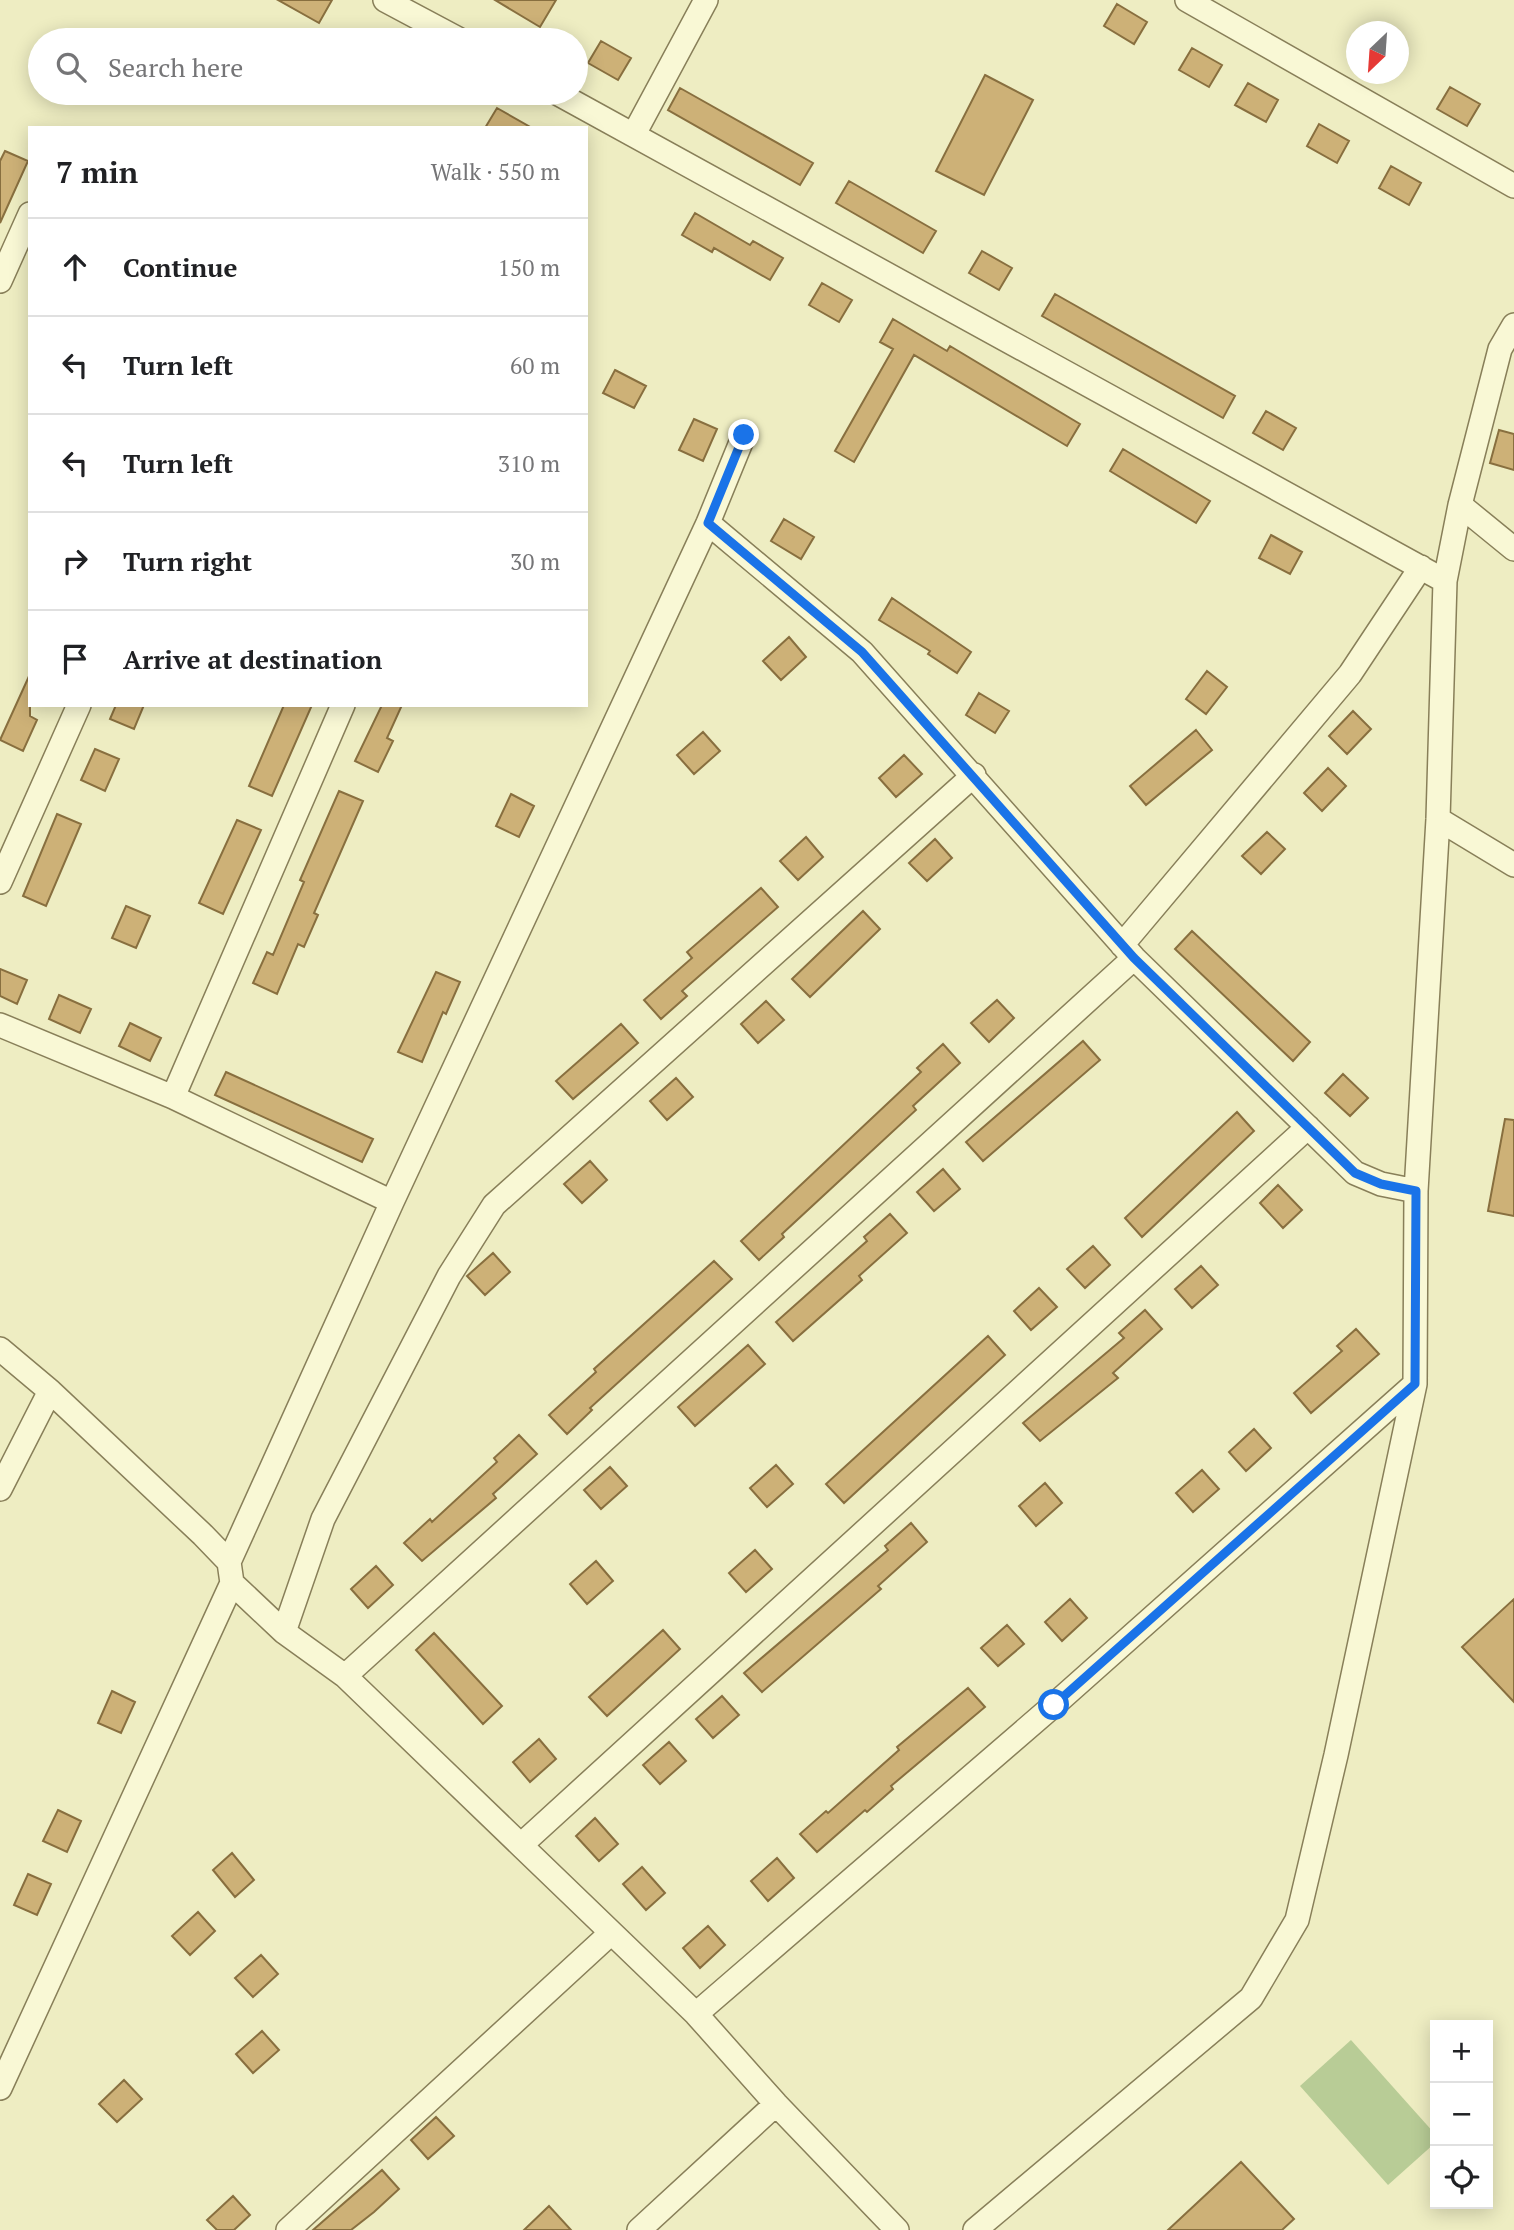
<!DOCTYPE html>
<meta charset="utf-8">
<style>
:root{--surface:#fff;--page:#f2f2f2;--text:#202124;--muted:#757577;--line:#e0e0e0}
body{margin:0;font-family:"PT Serif",serif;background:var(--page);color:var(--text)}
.controls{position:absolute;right:21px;bottom:21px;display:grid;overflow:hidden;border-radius:0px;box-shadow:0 4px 18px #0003}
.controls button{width:63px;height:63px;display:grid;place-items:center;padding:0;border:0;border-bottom:2px solid var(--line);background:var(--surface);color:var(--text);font:35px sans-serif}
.compass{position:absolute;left:1346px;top:21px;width:63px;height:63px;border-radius:50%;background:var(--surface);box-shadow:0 4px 18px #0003;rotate:205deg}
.stop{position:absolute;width:21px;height:21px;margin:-16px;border:5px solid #1a73e8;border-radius:50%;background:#fff}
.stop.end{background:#1a73e8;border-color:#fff;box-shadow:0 2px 7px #0008}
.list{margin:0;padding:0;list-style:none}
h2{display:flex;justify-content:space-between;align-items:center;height:91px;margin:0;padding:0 28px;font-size:30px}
h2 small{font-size:23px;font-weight:400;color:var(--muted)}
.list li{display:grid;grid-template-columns:46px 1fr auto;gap:21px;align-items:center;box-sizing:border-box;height:98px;padding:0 28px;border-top:2px solid var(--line)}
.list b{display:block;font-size:26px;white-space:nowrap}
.list em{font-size:23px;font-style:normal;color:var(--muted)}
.icon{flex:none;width:38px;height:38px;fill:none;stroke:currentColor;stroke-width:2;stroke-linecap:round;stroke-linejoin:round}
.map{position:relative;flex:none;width:1514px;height:2230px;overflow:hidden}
.search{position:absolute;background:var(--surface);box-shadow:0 4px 18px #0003;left:28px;top:28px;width:560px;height:77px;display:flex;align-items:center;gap:18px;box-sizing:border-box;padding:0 24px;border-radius:38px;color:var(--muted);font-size:26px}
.panel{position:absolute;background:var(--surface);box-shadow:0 4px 18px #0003;left:28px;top:126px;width:560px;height:581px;border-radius:0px}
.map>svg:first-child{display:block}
.green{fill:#b8cc96}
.building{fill:#cdb177;stroke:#886f3f;stroke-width:2}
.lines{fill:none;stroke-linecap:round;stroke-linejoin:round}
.minor-casing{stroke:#887f59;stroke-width:26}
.minor{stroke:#f9f8d5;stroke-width:23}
.route{stroke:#1a73e8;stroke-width:9}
</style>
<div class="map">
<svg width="1514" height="2230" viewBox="0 0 1514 2230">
<rect width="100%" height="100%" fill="#eeedc2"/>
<path class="green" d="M1351,2040L1435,2134V2143L1388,2185L1300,2086Z"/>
<path class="building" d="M278,0H332L319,23Z
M495,0H556L540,27Z
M1117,4L1147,22L1134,44L1104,26Z
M601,41L631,58L618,80L588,63Z
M1192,48L1222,65L1209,87L1179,70Z
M985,75L1033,100L984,195L936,171Z
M1248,83L1278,100L1266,122L1235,105Z
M1450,87L1480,104L1467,126L1437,109Z
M680,88L813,163L800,185L668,110Z
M497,108L532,128H485Z
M1319,124L1349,141L1337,163L1307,146Z
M5,151L28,161L0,223V161Z
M1391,166L1421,183L1409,205L1379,188Z
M849,181L936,231L923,253L836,203Z
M695,213L750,245L753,241L783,258L770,280L714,248L712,252L682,235Z
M982,251L1012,268L999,290L969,273Z
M822,283L852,300L839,322L809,305Z
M1055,294L1235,396L1223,418L1042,316Z
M893,319L947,351L950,346L1080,424L1067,446L914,355L854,462L835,451L893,349L880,342Z
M615,370L646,386L634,408L603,393Z
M1266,411L1296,428L1283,450L1253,433Z
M694,419L717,429L703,461L679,450Z
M1499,430L1514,434V470L1490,463Z
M1123,449L1210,501L1196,523L1110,471Z
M784,519L814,537L801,559L771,541Z
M1271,535L1302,552L1290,574L1259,558Z
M892,598L971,652L957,673L928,654L930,651L879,620Z
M789,637L806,657L781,680L763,661Z
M1207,671L1227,687L1206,714L1186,699Z
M30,674V716L37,720L23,751L0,740Z
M979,693L1009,711L995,733L966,715Z
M116,705H144L134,729L110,719Z
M284,705H312L272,796L249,786Z
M382,705H402L387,738L393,741L378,772L355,761Z
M1353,711L1371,729L1347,754L1329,736Z
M1196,730L1212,750L1146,805L1130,786Z
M703,732L720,751L694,774L677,755Z
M95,749L119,759L105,791L81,780Z
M904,755L922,774L896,797L879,778Z
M1328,768L1346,786L1322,811L1304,793Z
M339,791L363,801L314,913L318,915L304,947L298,944L277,994L253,983L267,952L273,955L304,882L300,880Z
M511,794L534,806L519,837L496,826Z
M57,814L81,824L46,906L23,896Z
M237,820L261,830L223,914L199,903Z
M1267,832L1285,849L1261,874L1242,856Z
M806,837L823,857L798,880L780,861Z
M935,839L952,858L927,881L909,863Z
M761,888L778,907L682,991L687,996L661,1019L644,1000L692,958L687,952Z
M126,906L150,916L136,948L112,938Z
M863,911L880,929L810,997L792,979Z
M1192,931L1310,1042L1293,1061L1175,949Z
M0,969L27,980L17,1004L0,996Z
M436,972L460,982L446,1014L443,1012L422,1062L398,1052Z
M59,995L91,1009L80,1033L49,1019Z
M997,1000L1014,1018L989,1042L971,1023Z
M766,1001L784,1020L758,1043L741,1024Z
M130,1023L161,1038L150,1061L119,1046Z
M621,1024L638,1043L573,1099L556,1081Z
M1083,1041L1100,1060L983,1161L966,1142Z
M943,1044L960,1063L913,1106L916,1110L782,1234L784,1237L759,1260L741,1241L921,1072L917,1068Z
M226,1072L373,1139L362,1162L215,1095Z
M1343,1074L1368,1098L1350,1116L1325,1093Z
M676,1078L693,1097L667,1120L650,1101Z
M1237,1112L1254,1131L1142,1237L1125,1218Z
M1505,1119L1514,1120V1216L1488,1211Z
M590,1161L607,1180L582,1203L564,1184Z
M943,1169L960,1189L934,1211L917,1192Z
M1278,1185L1302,1210L1283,1228L1260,1203Z
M890,1214L907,1233L859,1276L862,1280L793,1341L776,1322L867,1241L864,1237Z
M1093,1246L1110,1265L1085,1288L1067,1269Z
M493,1253L510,1272L485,1295L467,1276Z
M714,1261L732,1279L590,1408L592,1410L567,1434L549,1415L596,1372L594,1369Z
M1201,1266L1218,1285L1192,1308L1175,1289Z
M1039,1288L1057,1307L1031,1330L1014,1311Z
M1145,1310L1162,1329L1113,1373L1118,1378L1040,1441L1023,1423L1124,1338L1119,1333Z
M1356,1329L1379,1354L1311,1413L1294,1393L1342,1351L1337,1346Z
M988,1336L1005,1355L844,1503L826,1484Z
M748,1345L765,1364L695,1426L678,1407Z
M1254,1429L1271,1448L1246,1471L1229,1452Z
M519,1435L537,1454L493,1494L496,1498L422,1561L404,1543L430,1519L432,1522L497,1462L494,1458Z
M776,1465L793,1484L767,1507L750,1488Z
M610,1467L627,1486L601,1509L584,1490Z
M1202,1470L1219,1489L1193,1512L1176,1493Z
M1045,1483L1062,1503L1036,1526L1019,1506Z
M911,1523L927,1542L878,1586L881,1589L762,1692L744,1673L888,1550L885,1546Z
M755,1550L772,1569L746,1592L729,1573Z
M596,1561L613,1581L587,1604L570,1584Z
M376,1566L393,1585L368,1608L351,1589Z
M1070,1599L1087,1618L1062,1641L1045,1622Z
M1514,1599V1702L1462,1647Z
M1007,1625L1024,1644L998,1666L981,1648Z
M663,1630L680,1649L607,1716L589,1697Z
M434,1633L502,1706L483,1724L416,1650Z
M968,1688L985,1707L891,1786L893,1789L867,1812L865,1810L817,1852L800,1834L826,1811L828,1813L899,1750L897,1747Z
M112,1691L135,1702L121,1733L98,1723Z
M722,1696L739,1715L713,1738L696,1719Z
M539,1739L556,1759L530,1782L513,1762Z
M669,1742L686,1761L660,1784L643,1765Z
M58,1810L81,1821L67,1852L43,1841Z
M595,1818L618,1844L599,1861L576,1836Z
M232,1853L254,1880L235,1897L213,1870Z
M777,1858L794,1878L768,1901L751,1881Z
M642,1867L665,1893L646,1910L623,1884Z
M28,1874L51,1884L37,1915L14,1905Z
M198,1912L215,1931L190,1955L172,1936Z
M708,1926L725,1945L700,1968L683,1948Z
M261,1955L278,1974L253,1997L235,1978Z
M262,2031L279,2050L253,2073L236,2054Z
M124,2080L142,2099L117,2122L99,2104Z
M436,2117L454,2136L428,2159L411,2140Z
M1241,2162L1294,2219L1282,2230H1168Z
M382,2170L399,2189L374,2212L351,2230H313Z
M233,2196L250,2215L234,2230H217L207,2220Z
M549,2206L571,2230H524Z"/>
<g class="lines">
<g class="minor-casing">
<path id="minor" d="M385,0L460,40
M1187,0L1514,186
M557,93L1445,581
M634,134L706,0
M0,281L30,214
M1460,505L1514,549
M708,523L862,652L1134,958L1355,1173L1381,1184L1416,1191
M1438,819L1514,865
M0,882L79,705
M1122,945L1350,674L1421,567
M0,1025L173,1097L392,1202
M173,1097L343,705
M0,1349L50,1391L203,1535L229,1562L232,1583L0,2088
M0,1489L50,1391
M229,1562L392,1202L708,523L744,435
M232,1583L284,1632L345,1676L696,2014L776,2104L897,2230
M284,1632L323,1519L449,1276L494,1205L974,775
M345,1676L1134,958
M521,1845L1308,1127
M696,2014L1054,1705L1415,1384
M288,2230L611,1933
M639,2230L776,2104
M975,2230L1251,1998L1297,1920L1336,1755L1415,1384L1416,1191L1438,819L1445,581L1460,505L1500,349L1514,325"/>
</g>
<use href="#minor" class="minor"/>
</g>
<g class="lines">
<path class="route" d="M744,435L708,523L862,652L1134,958L1355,1173L1381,1184L1416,1191L1415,1384L1054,1705"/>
</g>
</svg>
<div class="controls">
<button>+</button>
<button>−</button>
<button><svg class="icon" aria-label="locate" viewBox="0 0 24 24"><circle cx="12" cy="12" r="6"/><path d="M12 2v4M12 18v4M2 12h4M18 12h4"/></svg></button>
</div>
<svg class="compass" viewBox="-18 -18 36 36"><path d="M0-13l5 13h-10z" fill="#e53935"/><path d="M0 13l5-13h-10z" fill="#757577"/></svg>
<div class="stop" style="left:1054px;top:1705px"></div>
<div class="stop end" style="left:744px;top:435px"></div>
<div class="search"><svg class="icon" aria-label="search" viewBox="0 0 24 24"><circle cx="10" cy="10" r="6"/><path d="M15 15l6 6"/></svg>Search here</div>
<section class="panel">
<h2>7 min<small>Walk · 550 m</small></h2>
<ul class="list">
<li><svg class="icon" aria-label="ahead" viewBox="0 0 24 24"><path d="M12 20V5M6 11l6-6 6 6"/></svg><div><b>Continue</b></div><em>150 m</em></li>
<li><svg class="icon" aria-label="left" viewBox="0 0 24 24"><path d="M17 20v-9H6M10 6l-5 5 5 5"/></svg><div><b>Turn left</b></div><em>60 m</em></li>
<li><svg class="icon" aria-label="left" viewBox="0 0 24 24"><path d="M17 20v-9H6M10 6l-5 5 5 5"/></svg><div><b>Turn left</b></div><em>310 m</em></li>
<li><svg class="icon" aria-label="right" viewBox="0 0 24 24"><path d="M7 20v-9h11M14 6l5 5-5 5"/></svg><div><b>Turn right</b></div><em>30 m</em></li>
<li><svg class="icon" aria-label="arrive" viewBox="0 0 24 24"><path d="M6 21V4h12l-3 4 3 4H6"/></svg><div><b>Arrive at destination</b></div></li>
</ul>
</section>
</div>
